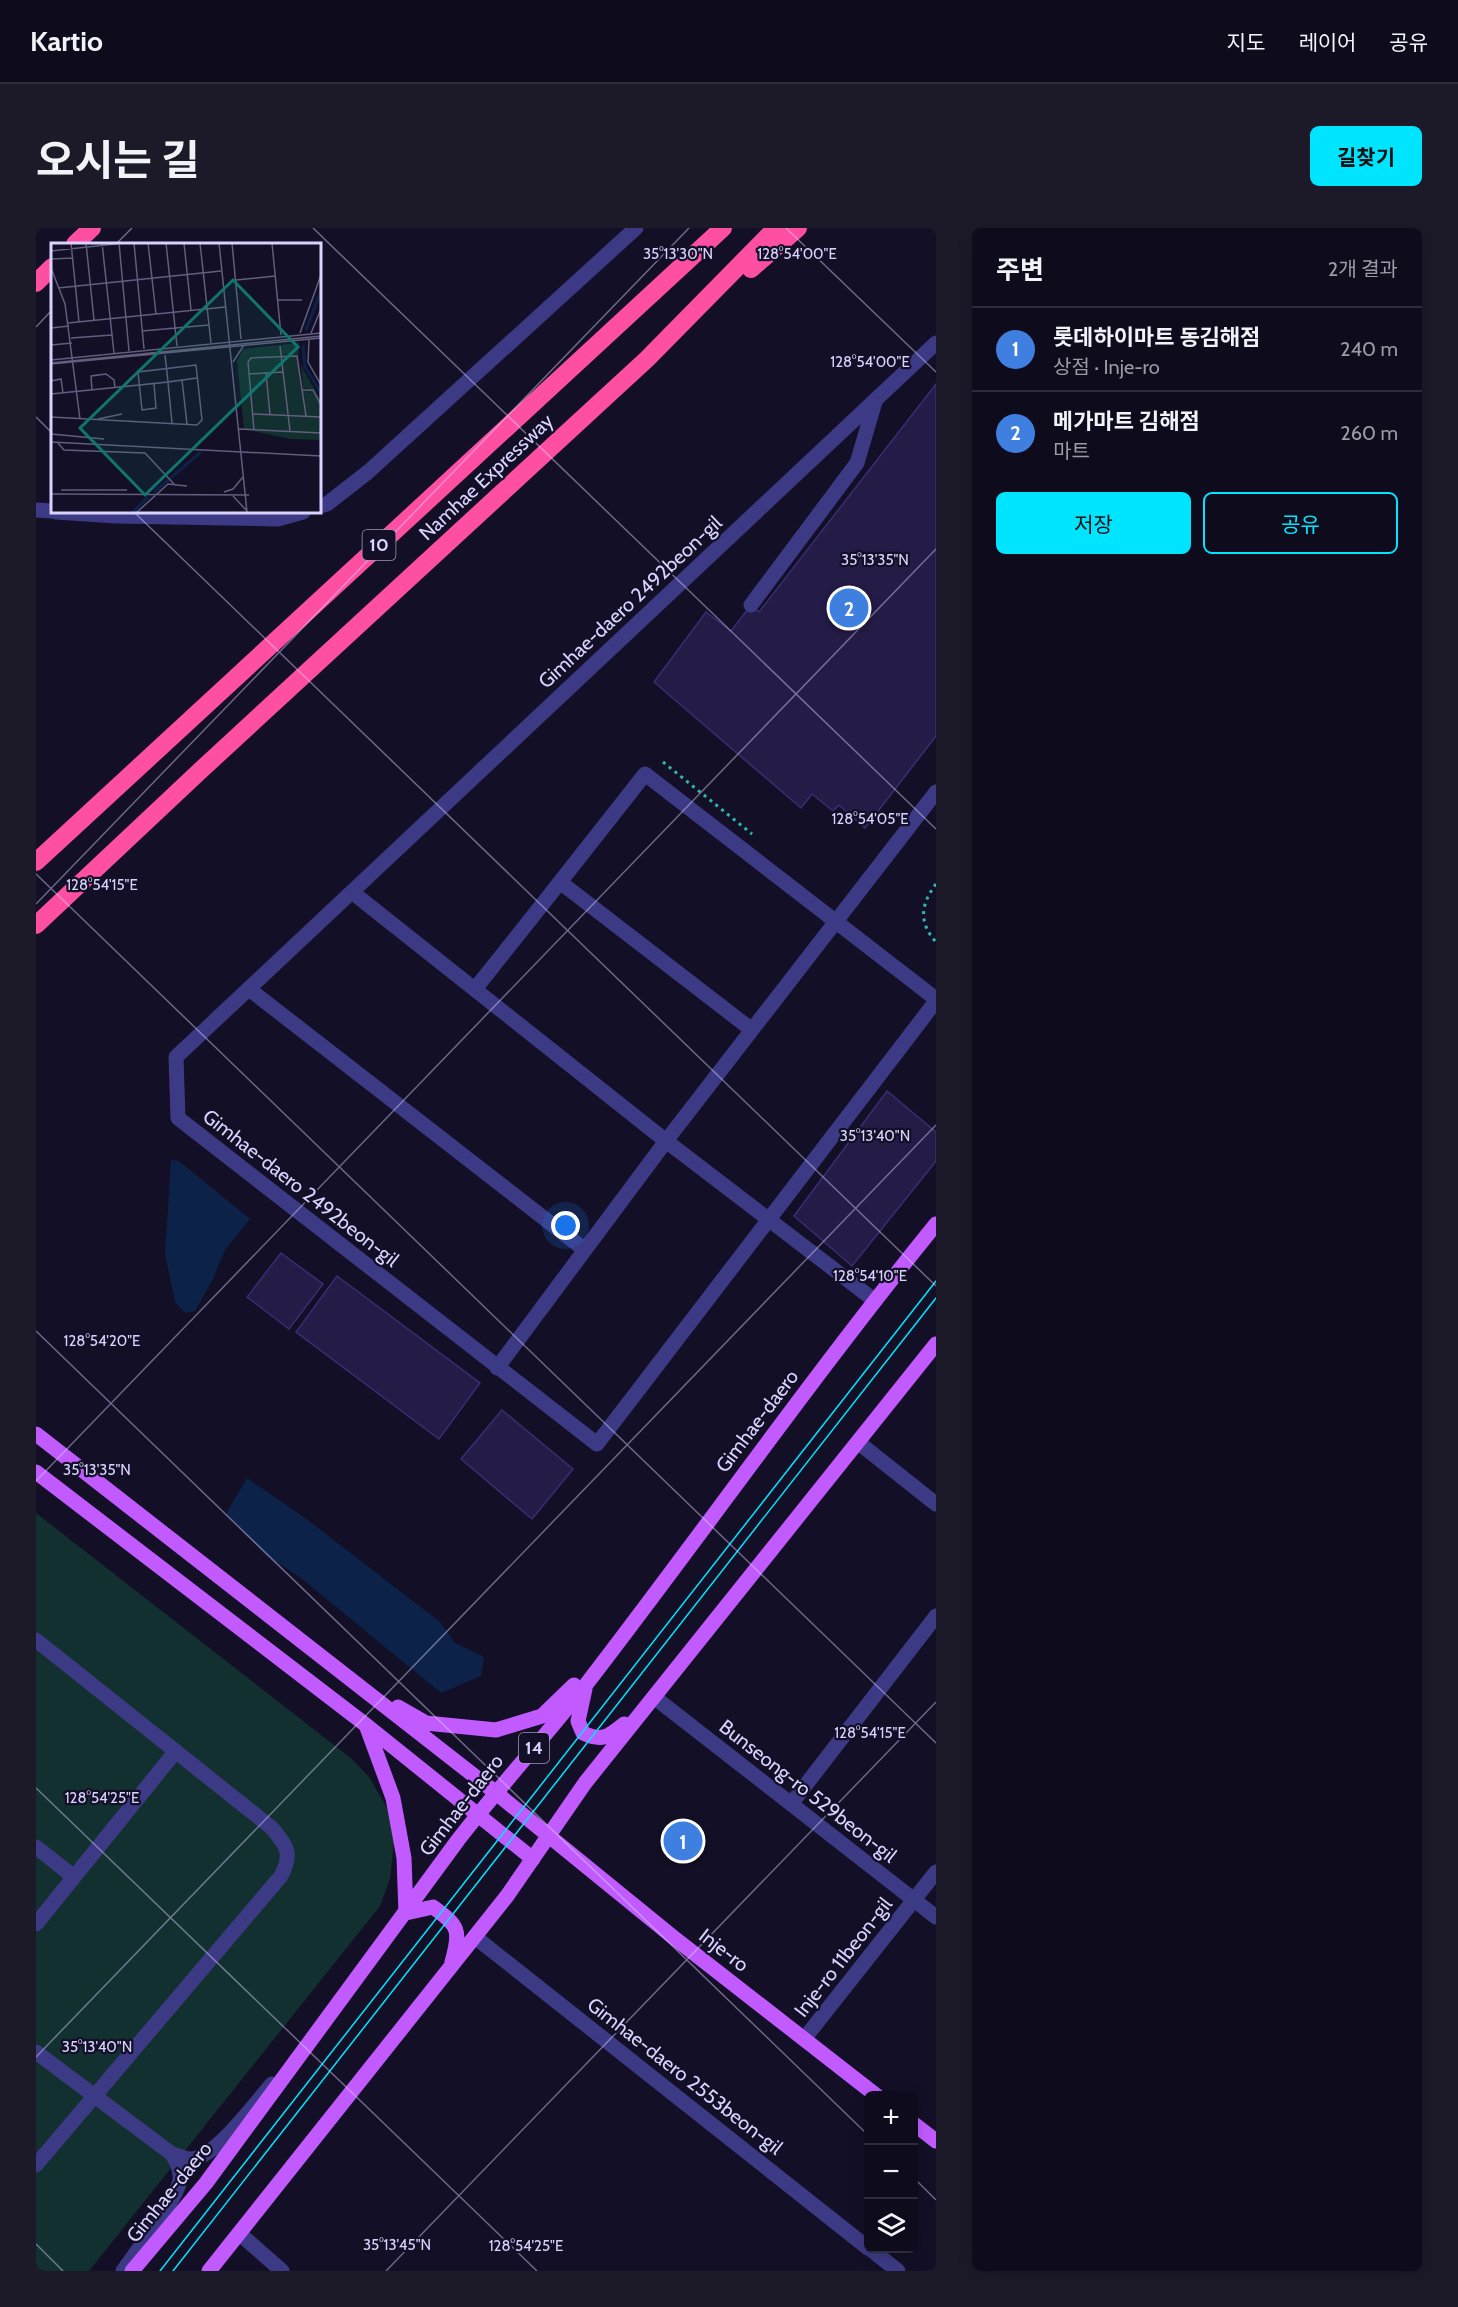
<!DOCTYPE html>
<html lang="ko">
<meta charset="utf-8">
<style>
:root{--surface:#0e0b1c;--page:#1c1929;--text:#f1f3f6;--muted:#9b9ba3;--line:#2e2b3b;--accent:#00e5ff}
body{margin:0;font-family:Cabin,"Noto Sans KR",sans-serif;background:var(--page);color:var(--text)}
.controls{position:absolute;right:18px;bottom:18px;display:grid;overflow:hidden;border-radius:9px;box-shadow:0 3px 15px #0003}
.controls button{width:54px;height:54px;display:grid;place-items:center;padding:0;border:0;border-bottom:2px solid var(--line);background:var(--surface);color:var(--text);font:30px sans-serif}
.you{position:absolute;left:530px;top:998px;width:21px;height:21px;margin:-15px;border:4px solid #fff;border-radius:50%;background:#1a73e8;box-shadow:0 0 0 9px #1a73e833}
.badge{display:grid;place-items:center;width:39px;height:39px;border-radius:50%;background:var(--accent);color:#fff;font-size:20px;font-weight:700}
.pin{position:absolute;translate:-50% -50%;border:3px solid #fff;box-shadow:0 2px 6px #0006}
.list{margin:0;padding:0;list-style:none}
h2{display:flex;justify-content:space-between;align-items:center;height:78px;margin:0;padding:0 24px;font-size:26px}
h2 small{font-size:20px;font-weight:400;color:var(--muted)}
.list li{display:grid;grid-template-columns:39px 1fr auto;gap:18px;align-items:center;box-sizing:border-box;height:84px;padding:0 24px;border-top:2px solid var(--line)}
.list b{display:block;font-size:22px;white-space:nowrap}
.list p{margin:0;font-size:20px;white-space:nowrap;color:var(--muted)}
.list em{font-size:20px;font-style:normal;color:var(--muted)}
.actions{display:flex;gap:12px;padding:18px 24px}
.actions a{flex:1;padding:14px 0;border:2px solid var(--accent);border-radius:9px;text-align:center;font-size:21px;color:var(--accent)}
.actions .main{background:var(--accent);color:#111}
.icon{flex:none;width:33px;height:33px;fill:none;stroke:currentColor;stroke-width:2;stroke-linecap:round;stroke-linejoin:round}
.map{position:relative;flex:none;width:900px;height:2043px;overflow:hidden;border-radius:9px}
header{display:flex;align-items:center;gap:36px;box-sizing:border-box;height:84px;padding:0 30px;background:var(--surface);border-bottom:2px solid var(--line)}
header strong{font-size:28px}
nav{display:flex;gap:33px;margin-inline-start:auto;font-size:21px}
.intro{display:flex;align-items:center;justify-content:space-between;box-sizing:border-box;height:144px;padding:0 36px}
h1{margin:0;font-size:42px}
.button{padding:15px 27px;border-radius:9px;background:var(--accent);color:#111;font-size:21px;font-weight:700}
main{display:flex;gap:36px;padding:0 36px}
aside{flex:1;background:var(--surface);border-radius:9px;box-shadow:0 3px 15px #0003}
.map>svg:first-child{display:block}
.green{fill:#12302f}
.water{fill:#0c2248}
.building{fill:#241b47;stroke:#3b2d73;stroke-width:1.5}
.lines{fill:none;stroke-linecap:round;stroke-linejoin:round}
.path{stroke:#2fb8b0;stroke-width:3;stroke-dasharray:3 4.5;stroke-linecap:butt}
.minor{stroke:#3d3a85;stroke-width:15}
.major{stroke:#c25bff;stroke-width:15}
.highway{stroke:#ff4fa3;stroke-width:18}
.tram{stroke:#00e5ff;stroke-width:1.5}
.ticks{fill:none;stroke:#d9d4ff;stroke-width:1.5;stroke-opacity:0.45}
.labels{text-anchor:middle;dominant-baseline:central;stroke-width:4.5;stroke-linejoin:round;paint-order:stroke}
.shield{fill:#130f26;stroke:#9e99be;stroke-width:1.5}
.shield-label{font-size:18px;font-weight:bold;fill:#d9d4ff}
.street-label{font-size:20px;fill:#d9d4ff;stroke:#130f26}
.inset-river{fill:none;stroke:#0c2248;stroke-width:3}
.inset-road{fill:none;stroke:#625e7d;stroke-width:1.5}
.view{fill:#0f766e;fill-opacity:0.15;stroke:#0f766e;stroke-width:3}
.inset-edge{fill:none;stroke:#d9d4ff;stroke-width:3}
.ticks-label{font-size:15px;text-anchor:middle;fill:#d9d4ff;stroke:#130f26;stroke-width:4.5;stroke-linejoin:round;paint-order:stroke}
</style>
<header>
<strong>Kartio</strong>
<nav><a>지도</a><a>레이어</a><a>공유</a></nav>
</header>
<div class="intro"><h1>오시는 길</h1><a class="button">길찾기</a></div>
<main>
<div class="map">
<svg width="900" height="2043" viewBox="0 0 900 2043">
<rect width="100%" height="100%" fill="#130f26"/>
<path class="green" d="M0,1285L316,1531L333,1549L354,1585L358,1615L354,1651L344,1678L53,2043H0Z"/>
<path class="water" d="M135,932L143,933L214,991L189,1022L176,1053L159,1083L149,1085L139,1074L129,1026Z
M211,1250L273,1293L404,1394L419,1415L448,1429L445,1448L405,1465L265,1350L230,1327L190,1286Z"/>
<path class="building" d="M900,156V508L829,600L803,577L797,583L776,566L765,580L618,454L670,384L695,403L715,377L723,384Z
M851,863L900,904V933L816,1038L758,988Z
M245,1025L287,1056L253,1101L211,1069Z
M301,1048L444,1155L403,1211L260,1104Z
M466,1182L537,1241L496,1291L425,1231Z"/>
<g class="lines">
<path class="path" d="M627,534L716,606
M900,656C885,676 882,694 900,714"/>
<path class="minor" d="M900,115L140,829L142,890L561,1216L900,773
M284,278L291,276L332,244L600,0
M0,282L16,283
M20,284L80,288L242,291L267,284
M715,377L821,235L839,174
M316,664L630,913L461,1140
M213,761L549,1022
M439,761L524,654
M716,802L524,654L609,546L900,771
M838,1072L630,913L900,564
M823,1215L900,1276
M0,1412L236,1600C251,1619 257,1625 245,1648L0,1937
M618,1469L900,1689
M755,1576L900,1388
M0,1619L38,1649
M0,1696L140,1523
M439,1709L832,2020
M768,1811L900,1644
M0,1824L136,1926C141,1934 145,1942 144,1952C141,1971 100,2024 87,2043
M136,1926C141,1927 148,1931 154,1931C179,1931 220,1874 236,1856
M204,2006L246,2043
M833,2020L862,2043"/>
<path class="major" d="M0,1206L459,1564L637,1709L841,1868
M0,1244L330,1497L497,1631
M549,1461L542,1493L547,1505C566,1514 572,1509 588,1496
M362,1479L390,1495L460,1502L506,1488L538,1457
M330,1497L357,1570L368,1630L370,1685L397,1679C423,1698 425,1702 416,1734
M878,1896L900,1913
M96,2043L170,1955L422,1612C464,1558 510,1508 552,1454C669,1302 779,1145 900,996
M173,2043L471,1668L549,1555L900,1116"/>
<path class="highway" d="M39,16L56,0
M715,41L762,0
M0,55L16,39
M0,634L687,0
M0,697L166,541L611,131L740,0"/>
<path class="tram" d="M124,2043L900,1053
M137,2043L900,1070"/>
</g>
<path class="ticks" d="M277,0L900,601M750,0L900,144M80,16L96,0M0,99L16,82M0,189L16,205M98,284L900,1058M0,646L900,1515M0,676L653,0M0,1103L832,1907M0,1253L900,321M0,1560L501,2043M0,1829L900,897M878,1950L900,1972M0,2016L27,2043M350,2043L900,1474"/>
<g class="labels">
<g class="shield">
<rect x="326.5" y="302" width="33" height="30" rx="4.5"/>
<rect x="483" y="1505" width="30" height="30" rx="4.5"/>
</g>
<g class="shield-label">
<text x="343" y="317">10</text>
<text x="498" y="1520">14</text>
</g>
<g class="street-label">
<text transform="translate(450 249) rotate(-43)">Namhae Expressway</text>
<text transform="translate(594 374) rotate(-43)">Gimhae-daero 2492beon-gil</text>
<text transform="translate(265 960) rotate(38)">Gimhae-daero 2492beon-gil</text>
<text transform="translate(721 1193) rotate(-53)">Gimhae-daero</text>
<text transform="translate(772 1563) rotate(38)">Bunseong-ro 529beon-gil</text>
<text transform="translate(425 1577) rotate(-52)">Gimhae-daero</text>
<text transform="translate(688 1722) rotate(38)">Inje-ro</text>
<text transform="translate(807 1729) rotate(-52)">Inje-ro 11beon-gil</text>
<text transform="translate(649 1848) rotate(38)">Gimhae-daero 2553beon-gil</text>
<text transform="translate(133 1964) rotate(-51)">Gimhae-daero</text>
</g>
</g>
<g transform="translate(15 15)">
<rect width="270" height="270" fill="#130f26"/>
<path d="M248,100L247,119L251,147L261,146L252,145L250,122L270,158V197L239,196L193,186L186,118L192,106Z" fill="#12302f"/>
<path class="inset-river" d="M255,87L270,48M252,102L254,124L270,150M103,249L150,209M81,270L97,254"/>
<path class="inset-road" d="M20,0L28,79M35,0L43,77M51,0L63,110M68,0L78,108M83,0L93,106M97,0L105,71M115,0L126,103M133,0L140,67M149,0L160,100M168,0L196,269M181,0L190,96M221,0L230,92M0,8L73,0M0,16L22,15M0,25L14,61L29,176M185,37L224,33M7,45L170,28M227,57H251M17,80L174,64M0,85L18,83M91,88L158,82M249,90L270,32M260,90L270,66M20,95L61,92M258,97L257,119L270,142M0,102L21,100M229,103L239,188M0,117L270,90M182,119L193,102M0,120L270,93M0,121L270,95M215,130L219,172M198,131L232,129M131,137L136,181M0,138L10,136L12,150M41,147L40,133L55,131L63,137L64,145M251,147H262L270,162M0,151L117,139L114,112M202,171L270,174M0,174L146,182L151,177L145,122L87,129L91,167L105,165L103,141M47,176L71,171M121,180L117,139L146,135M188,186L270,190M203,187L197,119L200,115L246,113L255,173M0,191L53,196M0,199L270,213M6,199L13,207L94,210L123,241M10,247H76M173,249L182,246L192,234M0,251L198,252M182,253L196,268M85,270L117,241L136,243"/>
<path class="view" d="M182,37L247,104L94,252L29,185Z"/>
<rect width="270" height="270" class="inset-edge"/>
</g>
<g class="ticks-label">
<text x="761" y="31">128°54'00"E</text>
<text x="642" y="31">35°13'30"N</text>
<text x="834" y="139">128°54'00"E</text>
<text x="839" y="337">35°13'35"N</text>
<text x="834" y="596">128°54'05"E</text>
<text x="66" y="662">128°54'15"E</text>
<text x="839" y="913">35°13'40"N</text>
<text x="834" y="1053">128°54'10"E</text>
<text x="66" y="1118">128°54'20"E</text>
<text x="61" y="1247">35°13'35"N</text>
<text x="834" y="1510">128°54'15"E</text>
<text x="66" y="1575">128°54'25"E</text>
<text x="61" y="1824">35°13'40"N</text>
<text x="361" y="2022">35°13'45"N</text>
<text x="490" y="2023">128°54'25"E</text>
</g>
</svg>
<div class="controls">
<button>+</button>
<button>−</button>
<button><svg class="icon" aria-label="layers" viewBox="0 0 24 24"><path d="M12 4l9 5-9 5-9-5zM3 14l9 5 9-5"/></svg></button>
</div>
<div class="you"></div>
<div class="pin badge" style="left:647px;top:1613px;background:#3f7fe0">1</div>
<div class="pin badge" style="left:813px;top:380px;background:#3f7fe0">2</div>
</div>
<aside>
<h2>주변<small>2개 결과</small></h2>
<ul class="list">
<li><span class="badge" style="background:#3f7fe0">1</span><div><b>롯데하이마트 동김해점</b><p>상점 · Inje-ro</p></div><em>240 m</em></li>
<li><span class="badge" style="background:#3f7fe0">2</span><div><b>메가마트 김해점</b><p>마트</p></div><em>260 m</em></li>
</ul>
<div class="actions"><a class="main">저장</a><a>공유</a></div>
</aside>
</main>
